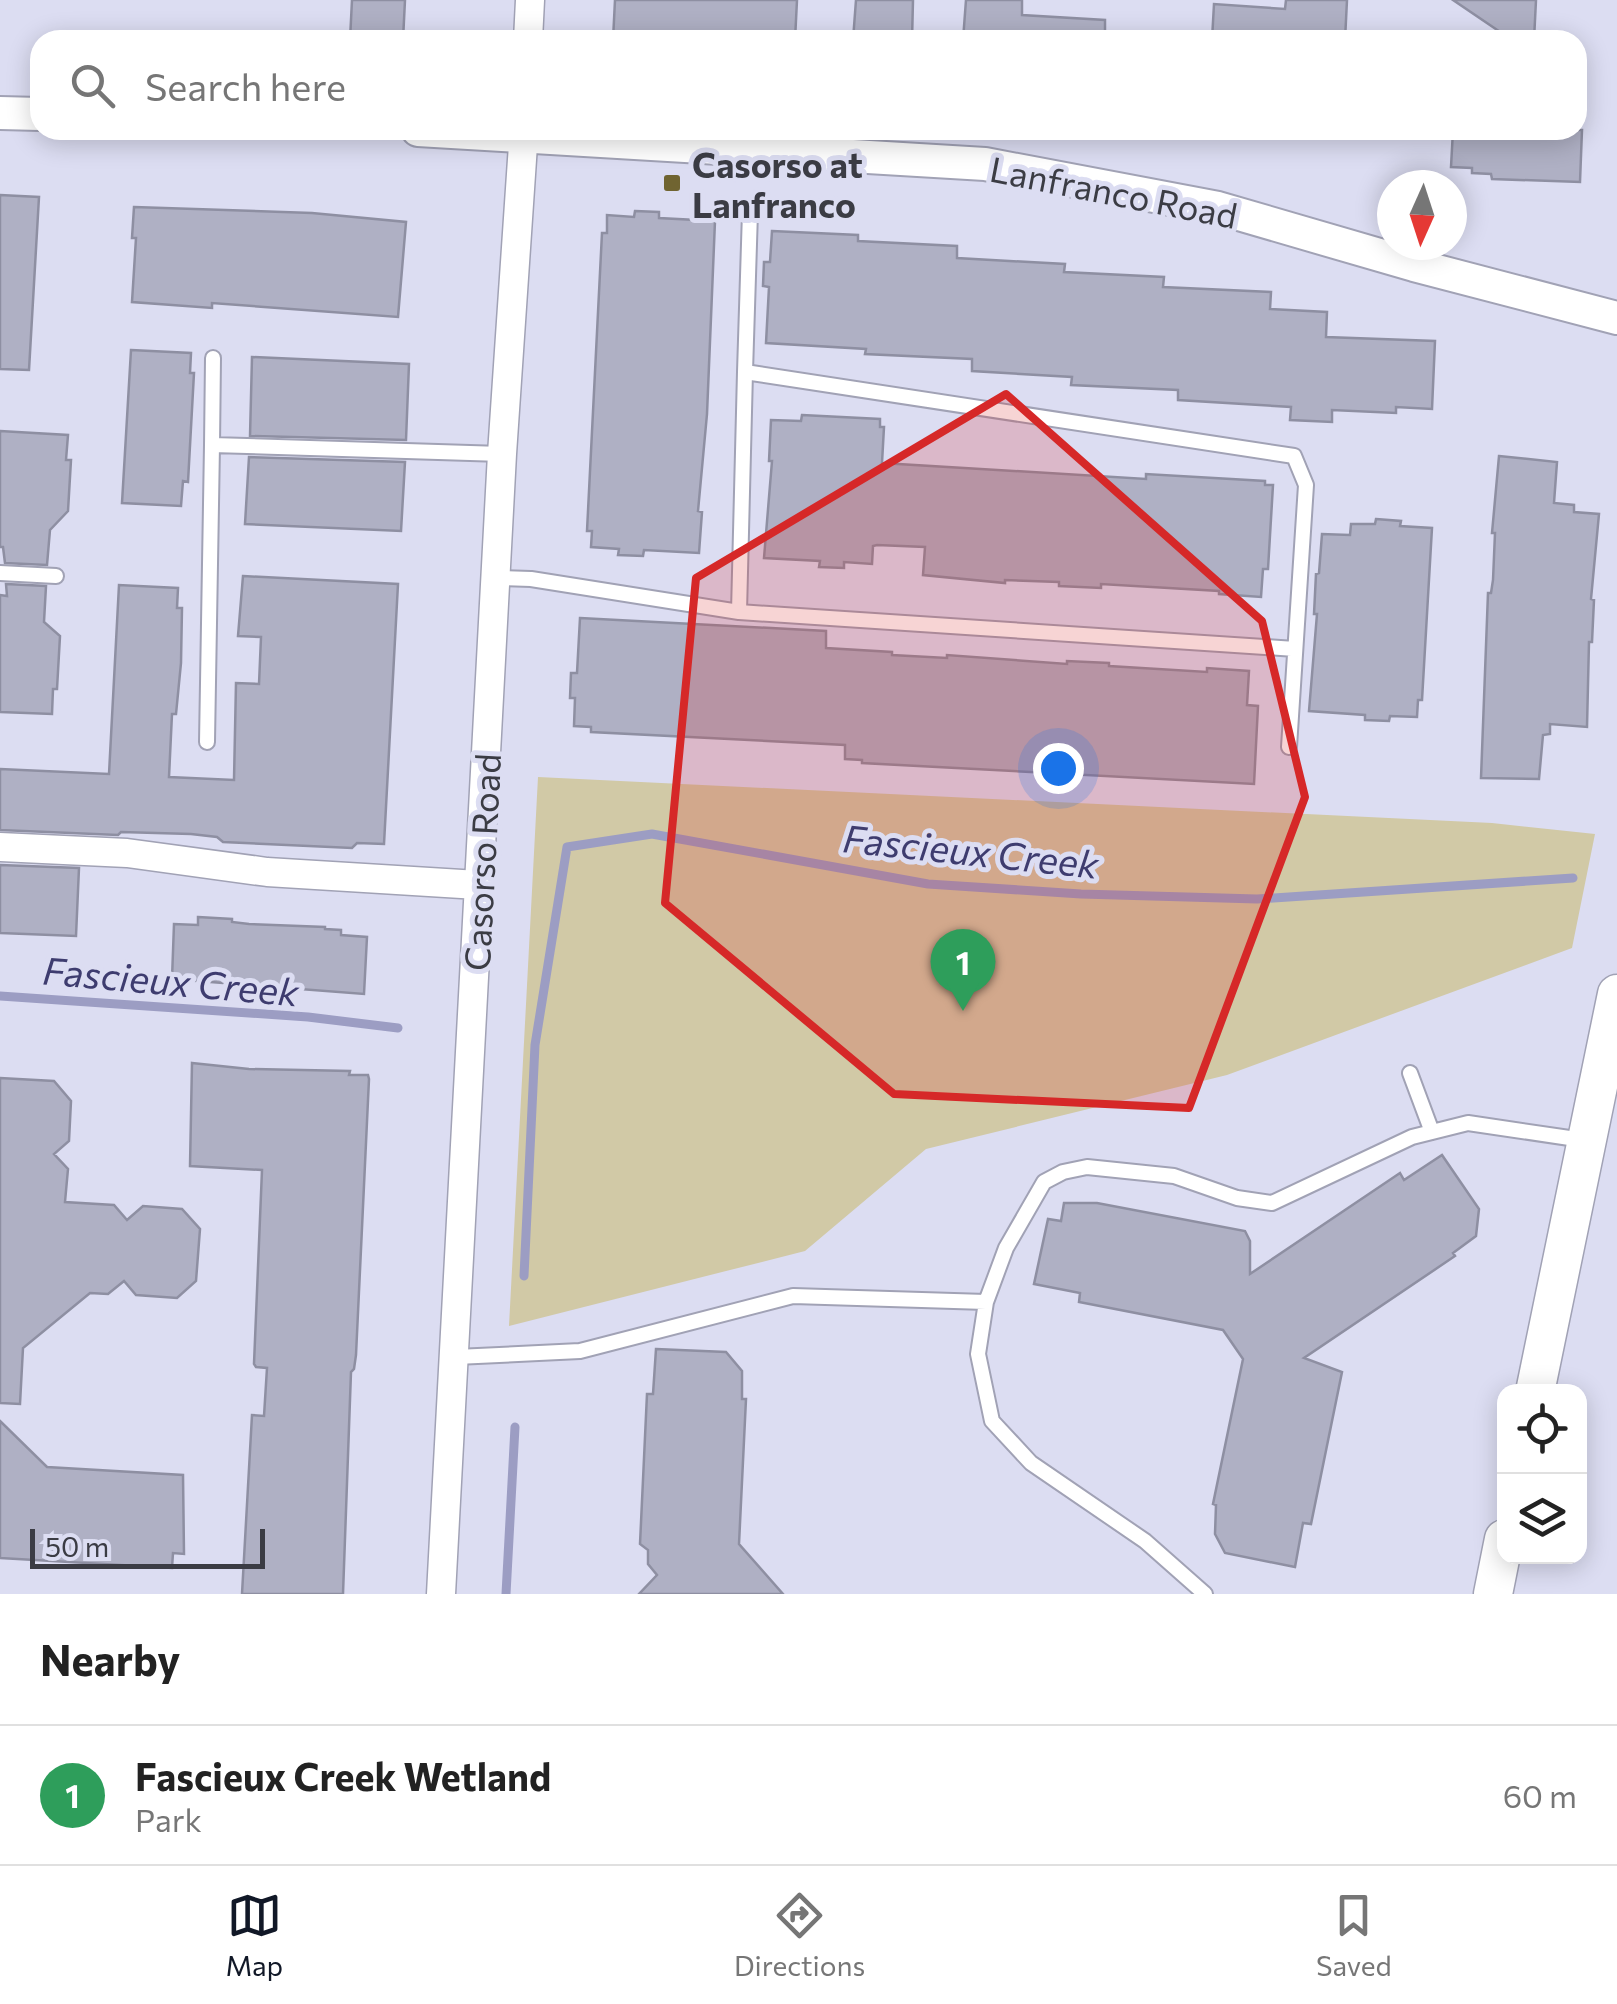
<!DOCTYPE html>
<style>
:root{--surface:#fff;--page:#f6f6f6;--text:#222;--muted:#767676;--line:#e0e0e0;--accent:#111827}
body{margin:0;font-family:Commissioner,sans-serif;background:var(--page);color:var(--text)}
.controls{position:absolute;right:30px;bottom:30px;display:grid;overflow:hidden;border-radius:20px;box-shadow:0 5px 25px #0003}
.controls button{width:90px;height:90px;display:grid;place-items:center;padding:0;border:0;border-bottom:2px solid var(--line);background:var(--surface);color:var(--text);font:50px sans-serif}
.compass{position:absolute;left:1377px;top:170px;width:90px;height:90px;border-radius:50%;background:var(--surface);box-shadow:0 5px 25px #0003;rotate:183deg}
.scale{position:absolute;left:30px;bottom:25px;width:235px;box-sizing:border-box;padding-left:10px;border:5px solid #3b3c44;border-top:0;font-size:28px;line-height:35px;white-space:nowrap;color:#3b3c44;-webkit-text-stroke:8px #dcddf2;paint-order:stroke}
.you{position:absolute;left:1058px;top:768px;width:35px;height:35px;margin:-25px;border:8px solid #fff;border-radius:50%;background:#1a73e8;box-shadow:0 0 0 15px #1a73e833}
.badge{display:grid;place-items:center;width:65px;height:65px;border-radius:50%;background:var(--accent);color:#fff;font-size:32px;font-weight:700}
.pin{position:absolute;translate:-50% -82px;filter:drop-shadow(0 2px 5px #0008)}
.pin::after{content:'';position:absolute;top:52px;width:35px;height:30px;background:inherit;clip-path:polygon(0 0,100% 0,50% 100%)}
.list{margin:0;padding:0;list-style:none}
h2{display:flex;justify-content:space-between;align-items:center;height:130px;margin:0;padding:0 40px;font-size:42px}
h2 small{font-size:32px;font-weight:400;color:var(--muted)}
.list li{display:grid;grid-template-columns:65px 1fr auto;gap:30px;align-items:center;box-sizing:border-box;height:140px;padding:0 40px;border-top:2px solid var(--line)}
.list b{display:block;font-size:38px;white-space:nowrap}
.list p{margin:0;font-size:32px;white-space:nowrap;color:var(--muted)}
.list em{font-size:32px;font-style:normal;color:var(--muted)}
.icon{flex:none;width:55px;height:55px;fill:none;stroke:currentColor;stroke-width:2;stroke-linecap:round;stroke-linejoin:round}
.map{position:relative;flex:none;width:1617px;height:1594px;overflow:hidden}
.search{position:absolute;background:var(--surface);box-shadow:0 5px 25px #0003;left:30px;right:30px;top:30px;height:110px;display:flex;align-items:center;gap:25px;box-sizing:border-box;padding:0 35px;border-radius:30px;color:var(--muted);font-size:38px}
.sheet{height:270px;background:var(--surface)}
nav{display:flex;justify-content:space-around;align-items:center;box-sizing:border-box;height:140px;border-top:2px solid var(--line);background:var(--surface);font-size:28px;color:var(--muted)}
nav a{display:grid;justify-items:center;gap:5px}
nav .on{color:var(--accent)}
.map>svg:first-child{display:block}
.green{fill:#d1c9a6}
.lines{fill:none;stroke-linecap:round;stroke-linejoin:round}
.stream{stroke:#9c9dc3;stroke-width:9}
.building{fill:#afb0c4;stroke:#8e8fa2;stroke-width:2.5}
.service-casing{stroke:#a1a2b5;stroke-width:18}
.minor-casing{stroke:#a1a2b5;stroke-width:31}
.tertiary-casing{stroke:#a1a2b5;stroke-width:36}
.secondary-casing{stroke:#a1a2b5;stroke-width:41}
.service{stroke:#fff;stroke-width:14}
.minor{stroke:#fff;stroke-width:28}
.tertiary{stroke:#fff;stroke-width:32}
.secondary{stroke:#fff;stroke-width:38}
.marked{fill:#d62828;fill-opacity:0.2;stroke:#d62828;stroke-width:8;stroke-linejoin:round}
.poi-dot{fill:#706431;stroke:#dcddf2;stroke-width:4}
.labels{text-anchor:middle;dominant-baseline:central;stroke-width:10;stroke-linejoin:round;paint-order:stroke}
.poi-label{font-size:35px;font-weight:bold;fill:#3b3c44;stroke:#dcddf2;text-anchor:start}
.street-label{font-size:35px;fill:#3b3c44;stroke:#dcddf2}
.water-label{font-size:38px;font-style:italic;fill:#3e3c6f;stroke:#dcddf2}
</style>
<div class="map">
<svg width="1617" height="1594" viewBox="0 0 1617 1594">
<rect width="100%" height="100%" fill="#dcddf2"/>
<path class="green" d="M538,777L1492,823L1595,834L1572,948L1227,1075L926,1149L805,1251L509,1326Z"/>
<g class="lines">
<path class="stream" d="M0,996L308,1017L398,1028
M524,1276L535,1045L567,847L652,834L928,884L1081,894L1257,899L1573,878
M506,1594L515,1427"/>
</g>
<path class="building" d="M352,0H405L403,40H350Z
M615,0H797L795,40H613Z
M856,0H913L912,40H853Z
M966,0H1022V15L1105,20V40H963Z
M1286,0H1347L1345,40H1212L1214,4L1285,9Z
M1453,0H1536L1534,40H1512Z
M1453,130H1582L1580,182L1492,179L1491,174L1472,173V168L1451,167Z
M0,195L39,197L29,370L0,369Z
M134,207L312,213L406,222L398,317L212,303V308L132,302L136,238H132Z
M635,211L659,212V218L715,221L707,414L698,511L702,512L699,553L644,550L643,556L618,555L619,549L591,547L592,531H587L602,233H607V215L634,217Z
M772,231L858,235V241L957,246V258L1065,264L1064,272L1164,277L1163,287L1271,292L1270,309L1327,312L1326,337L1435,341L1432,409L1396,407V413L1332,410V422L1290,420L1291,407L1178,400V390L1071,385L1072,377L972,371V359L865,354L866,349L766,343L769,287L763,286L764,262H770Z
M131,350L191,353L190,373H194L188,482L183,481L181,506L122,503Z
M252,357L409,364L406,440L250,436Z
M802,415L880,419V427H884L882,463L1146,479V474L1265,481V485H1273L1268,569H1263L1261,597L1219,594V591L1101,584V588L1059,586V582L1005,580V583L923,575L925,547L877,545L873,546L872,564L844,562V568L819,567L820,561L764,558L772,461H769L771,420L801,421Z
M0,431L68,435L66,460H71L68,511L50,530L47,565L5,563L3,547H0Z
M1499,456L1557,462L1554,503L1574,505V512L1599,514L1591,599L1594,600L1592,642H1589L1587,727L1550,724V734L1543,735L1539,779L1481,778L1488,593H1491L1493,580L1495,533H1492Z
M249,457L405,462L401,531L245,524Z
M1376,519L1401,521L1400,526L1432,528L1422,700H1418L1417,717L1390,716L1389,721L1365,720V715L1309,711L1317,614H1314L1316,574L1319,573L1322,534L1350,535L1351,524H1375Z
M243,576L398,584L384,844L357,843L352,848L223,842L217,837L191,834L121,832L118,835L0,830V769L109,774L119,585L178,588L177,608H182L181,663L176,714H172L169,777L234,780L236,683L259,684L261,637L238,636Z
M6,584L46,586L44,622L60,636L57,689H53L52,714L0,712V595L7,596Z
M580,618L826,631V648L892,652V655L947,658V655L1067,664V661L1109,663V666L1207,672V668L1249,671L1247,705L1258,706L1254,784L862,763V760L845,759V745L591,732V727L574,726L575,698H570L571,673H577Z
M0,865L79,868L76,936L0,933Z
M198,917L232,919V922L249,924L325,927V929L341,930V935L367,937L364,994L172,979L174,924L198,925Z
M192,1063L249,1069L350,1071L349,1075H368L369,1079L356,1355L354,1369L351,1372L343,1594H242L252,1415L264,1416L267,1368L256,1367L254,1364L262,1170L190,1166Z
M0,1078L54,1081L71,1101L69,1141L54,1154L68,1169L65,1202L114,1205L127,1220L143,1206L182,1209L200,1229L196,1281L177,1298L136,1295L124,1281L108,1294L90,1293L23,1348L20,1404L0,1403Z
M1442,1155L1479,1209L1476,1236L1453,1253L1455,1256L1304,1358L1342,1372L1311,1524L1303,1523L1295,1567L1225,1553L1215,1534L1216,1505L1213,1504L1243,1359L1223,1330L1079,1302L1080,1293L1034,1284L1048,1219L1061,1221L1064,1203H1097L1245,1231L1250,1241V1274L1400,1173L1404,1180Z
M656,1349L726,1352L742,1371V1399H746L739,1544L783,1594H639L657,1575L648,1564V1550L640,1544L647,1394H653Z
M0,1421L47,1467L183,1475L184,1554L173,1553L172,1568L0,1558Z"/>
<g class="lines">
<g class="service-casing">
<path id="service" d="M745,372L750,212
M212,445L213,358
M0,573L56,576
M496,578L531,579L739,612L745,372L1294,456L1306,485L1289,747
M739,612L1295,649
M207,742L212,445L502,454
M1410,1073L1432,1132
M986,1302L1006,1248L1044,1182L1063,1172L1087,1167L1174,1176L1237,1198L1272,1203L1412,1137L1468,1123L1583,1140
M456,1357L580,1351L793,1296L986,1302L978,1354L992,1421L1031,1463L1145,1541L1205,1594"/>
</g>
<g class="minor-casing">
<path id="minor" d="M528,40L530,0
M0,847L127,853L267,872L478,885
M441,1594L502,454L524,130"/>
</g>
<g class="tertiary-casing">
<path id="tertiary" d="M0,113L40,114
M418,130L985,164L1218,208L1414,265L1617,318"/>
</g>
<g class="secondary-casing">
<path id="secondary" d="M1535,1392L1617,994
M1493,1594L1504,1539"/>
</g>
<use href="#service" class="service"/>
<use href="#minor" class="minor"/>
<use href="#tertiary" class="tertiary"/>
<use href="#secondary" class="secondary"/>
</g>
<path class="marked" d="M1006,394L1262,621L1305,797L1189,1108L894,1094L665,903L696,578Z"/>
<rect class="poi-dot" x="662" y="173" width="20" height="20" rx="5"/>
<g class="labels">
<g class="poi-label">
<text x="692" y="163">Casorso at<tspan x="692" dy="40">Lanfranco</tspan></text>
</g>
<g class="street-label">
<text transform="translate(1114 191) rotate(11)">Lanfranco Road</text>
<text transform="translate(481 862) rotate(-87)">Casorso Road</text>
</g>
<g class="water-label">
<text transform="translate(971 850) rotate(6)">Fascieux Creek</text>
<text transform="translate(171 980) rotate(5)">Fascieux Creek</text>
</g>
</g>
</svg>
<div class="controls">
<button><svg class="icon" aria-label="locate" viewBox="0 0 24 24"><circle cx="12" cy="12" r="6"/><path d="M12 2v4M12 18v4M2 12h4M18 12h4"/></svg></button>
<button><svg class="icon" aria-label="layers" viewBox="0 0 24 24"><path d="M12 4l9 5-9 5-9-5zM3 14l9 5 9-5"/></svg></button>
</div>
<svg class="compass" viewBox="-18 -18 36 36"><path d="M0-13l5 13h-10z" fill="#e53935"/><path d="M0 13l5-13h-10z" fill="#767676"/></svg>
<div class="scale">50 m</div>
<div class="you"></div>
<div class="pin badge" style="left:963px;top:1011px;background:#2e9e5b">1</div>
<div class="search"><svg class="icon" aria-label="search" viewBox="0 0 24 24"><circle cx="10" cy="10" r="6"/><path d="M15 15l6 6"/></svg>Search here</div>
</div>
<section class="sheet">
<h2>Nearby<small></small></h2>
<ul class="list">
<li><span class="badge" style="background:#2e9e5b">1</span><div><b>Fascieux Creek Wetland</b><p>Park</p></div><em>60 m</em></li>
</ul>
</section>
<nav>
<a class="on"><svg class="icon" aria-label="map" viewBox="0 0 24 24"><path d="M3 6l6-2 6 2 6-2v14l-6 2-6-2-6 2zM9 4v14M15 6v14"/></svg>Map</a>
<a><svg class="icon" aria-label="directions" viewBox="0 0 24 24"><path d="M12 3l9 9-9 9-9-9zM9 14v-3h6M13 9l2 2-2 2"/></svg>Directions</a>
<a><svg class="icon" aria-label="saved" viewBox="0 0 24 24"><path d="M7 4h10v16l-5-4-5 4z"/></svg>Saved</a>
</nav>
